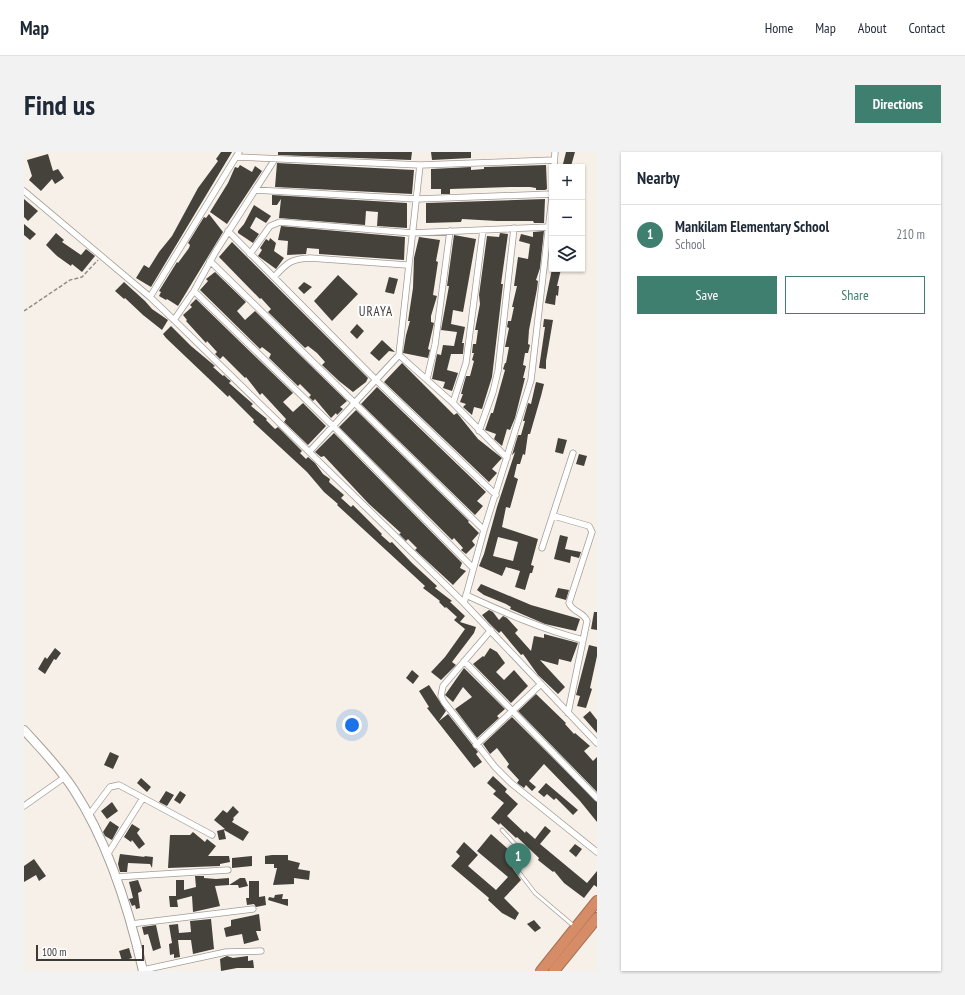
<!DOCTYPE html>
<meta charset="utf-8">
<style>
:root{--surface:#fff;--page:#f2f2f3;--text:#1f2937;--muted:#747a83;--line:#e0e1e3;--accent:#3e7f6f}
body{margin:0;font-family:"PT Sans Narrow",sans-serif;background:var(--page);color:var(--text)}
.controls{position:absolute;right:12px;top:12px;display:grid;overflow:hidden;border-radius:0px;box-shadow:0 1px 3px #0004}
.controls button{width:36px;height:36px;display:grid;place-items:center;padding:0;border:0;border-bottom:1px solid var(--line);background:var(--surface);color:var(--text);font:20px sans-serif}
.scale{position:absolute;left:12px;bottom:10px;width:108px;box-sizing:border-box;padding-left:4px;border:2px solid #3c3936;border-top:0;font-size:11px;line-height:14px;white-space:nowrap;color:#3c3936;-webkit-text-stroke:3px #fefefe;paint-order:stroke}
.you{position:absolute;left:328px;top:573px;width:14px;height:14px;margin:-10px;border:3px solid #fff;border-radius:50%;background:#1a73e8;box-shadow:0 0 0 6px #1a73e833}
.badge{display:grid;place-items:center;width:26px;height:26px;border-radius:50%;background:var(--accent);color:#fff;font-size:13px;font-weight:700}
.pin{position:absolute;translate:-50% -33px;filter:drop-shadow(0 1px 2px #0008)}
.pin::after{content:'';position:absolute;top:21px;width:14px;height:12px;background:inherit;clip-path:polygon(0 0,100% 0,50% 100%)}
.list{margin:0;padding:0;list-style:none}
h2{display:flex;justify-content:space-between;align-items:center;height:52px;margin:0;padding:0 16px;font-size:17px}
h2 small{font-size:13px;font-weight:400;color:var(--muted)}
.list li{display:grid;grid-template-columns:26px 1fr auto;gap:12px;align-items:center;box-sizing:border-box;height:60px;padding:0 16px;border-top:1px solid var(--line)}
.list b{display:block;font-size:15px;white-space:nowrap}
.list p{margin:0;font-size:13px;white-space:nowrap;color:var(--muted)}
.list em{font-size:13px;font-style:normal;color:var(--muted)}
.actions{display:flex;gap:8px;padding:12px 16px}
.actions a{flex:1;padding:9px 0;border:1px solid var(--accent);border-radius:0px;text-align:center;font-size:14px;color:var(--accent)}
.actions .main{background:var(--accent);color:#fff}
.icon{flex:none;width:22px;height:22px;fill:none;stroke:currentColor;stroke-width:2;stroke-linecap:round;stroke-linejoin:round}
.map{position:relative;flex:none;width:573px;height:819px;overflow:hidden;border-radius:0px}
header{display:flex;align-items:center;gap:24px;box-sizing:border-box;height:56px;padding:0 20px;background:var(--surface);border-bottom:1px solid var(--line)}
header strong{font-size:19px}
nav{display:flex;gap:22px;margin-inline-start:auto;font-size:14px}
.intro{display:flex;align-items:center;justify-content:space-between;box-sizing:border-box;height:96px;padding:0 24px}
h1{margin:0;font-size:28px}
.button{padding:10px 18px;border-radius:0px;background:var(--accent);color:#fff;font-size:14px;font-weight:700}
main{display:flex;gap:24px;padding:0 24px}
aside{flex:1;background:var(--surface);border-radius:0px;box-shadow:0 1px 3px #0004}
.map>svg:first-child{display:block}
.building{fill:#45423b;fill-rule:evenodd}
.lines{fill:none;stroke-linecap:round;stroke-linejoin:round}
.lane-casing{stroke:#a49d96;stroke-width:4.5}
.street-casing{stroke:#a49d96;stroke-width:7}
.secondary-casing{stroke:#a49d96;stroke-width:10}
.highway-casing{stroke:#a06f55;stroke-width:12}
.path{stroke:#918d87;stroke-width:1.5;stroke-dasharray:4 2;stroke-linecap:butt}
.lane{stroke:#fff;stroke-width:3}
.street{stroke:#fff;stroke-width:5.5}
.secondary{stroke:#fff;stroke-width:8}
.highway{stroke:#d68c66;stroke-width:10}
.labels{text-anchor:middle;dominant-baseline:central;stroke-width:4;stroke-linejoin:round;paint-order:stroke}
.quarter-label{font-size:13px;letter-spacing:1px;fill:#3c3936;stroke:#fefefe}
</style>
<header>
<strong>Map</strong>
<nav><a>Home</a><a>Map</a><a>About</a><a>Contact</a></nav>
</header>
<div class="intro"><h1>Find us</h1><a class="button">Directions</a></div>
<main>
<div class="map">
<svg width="573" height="819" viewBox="0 0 573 819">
<rect width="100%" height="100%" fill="#f7f0e8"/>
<path class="building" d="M197,0H208L127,135L112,126L120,113L125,116L135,100L148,84L174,36L194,9L192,7Z
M254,0H388L387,8L254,3Z
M407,0H447V6L408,8Z
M542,0H551L547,14L539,12Z
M24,2L29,19L34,17L40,26L31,32L28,27L17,39L5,28L8,24L3,8Z
M253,11L390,18L388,42L251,35Z
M216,13L228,20L231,14L238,19L203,72L186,60L204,31L211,15L214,16Z
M522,13L523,37L521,38H512V36L506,35H487L426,37V42H417V37H407V17L447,15V18L460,17V15Z
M248,43L383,51V76L353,74L354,60L342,59L341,73L255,66L257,47L253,53H248Z
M0,47L14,59L4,69L0,65Z
M521,47L520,71H510L509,69H473L438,67L437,70L402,71V51Z
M230,53L247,64L242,71L232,65L226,76L235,82L229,91L214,81V79L220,72Z
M185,62L199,80L154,154L143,147L142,148L135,144L137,140L135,139L153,110L154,111L165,96L166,93L164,91L180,65L182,66Z
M0,72L12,82L6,88L0,83Z
M257,74L381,85L380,108L295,102V97L283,96L282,102L263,103L264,89L254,88Z
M520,79L516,116L512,128L514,129L513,137L505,178L504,192L506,193L504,201H501L499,213L502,214L499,226H501L491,266L486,278L483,277L478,294L470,287L472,282L461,278L467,261H469L481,218L479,217L481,211H482L485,195H481L485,176L483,175L484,169H487L490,155H488L493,134H490L494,105L504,107L506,92L495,89L497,82L509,85V80Z
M32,81L40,88L38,90L57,103L62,97L71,104L58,120L48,112L47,114L33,104L22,93Z
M476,81L484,82L477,132H479L468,225L458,257L450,255L448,263L439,255L442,252L436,250L439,242H437L442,224H446L450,209L448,208L450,201H448L449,192H452L454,178H451L456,152L455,143L463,84L475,85Z
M430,83L452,87L439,160L429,158L427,172L441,175L438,191H440L439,202H427L423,218L434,221L428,239L419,236L421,230L408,227L413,202L417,203L419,193L430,194L433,180L417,178L425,134H423Z
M395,85L416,88L412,109L414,110L409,143L413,144L407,164V170L410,171L404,197L406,198L404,206L379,201L382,183L386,169H384L389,136L390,106Z
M246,86L252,91L250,99L260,106L252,117L234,104L238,98L236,96L242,87L245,89Z
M208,90L344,226L342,230L329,240L315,229L298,213L301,210L293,201L284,194L281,196L244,160L247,157L237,146L236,147L195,105Z
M528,117H537L533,134H535L534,144L532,143L531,153L521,151Z
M191,120L222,150L213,159L221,168L231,159L323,249L316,255L319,257L313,263L312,261L307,266L291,247L289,249L285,245L287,243L276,232L274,234L245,206L247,202L238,195L236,197L176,138L184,129L182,127Z
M314,123L334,142L308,169L290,149Z
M365,125L374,127L370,142L361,140Z
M100,130L121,149L128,157L144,168L138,178L119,163L101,146L100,147L91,139Z
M280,130L288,135L280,142L274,136Z
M172,147L268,240L269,241L259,250L269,260L279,251L302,274L284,293L260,270L262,267L238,241L236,243L222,225L221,226L199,204L196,207L191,202L193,200L183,189L182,191L162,169L163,168L159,163L168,155L166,153Z
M520,167L529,168L522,209V217L515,216L521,175H519Z
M333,172L340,179L333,187L326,180Z
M147,174L167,194L191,214L189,215L199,224L200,223L204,227L207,229L205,231L229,252L227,254L243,267L242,268L251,277L254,275L278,299L276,301L282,307L284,305L291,311L299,322L306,327L305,330L320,343L317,346L327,355L329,353L358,382L357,383L366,391L368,390L388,411L413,434L411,436L428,449L426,450L441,464L436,470L452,475L450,481L428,510L432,513L417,528L407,520L421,505L441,477L430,468L433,465L422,455L421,456L415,450L416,449L399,436L401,434L313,353L314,352L300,340L283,320L229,270L230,268L205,243L204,245L142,186L139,182Z
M358,188L371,200L365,199L355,209L346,201Z
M378,211L430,263L433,261L454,287L478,306L468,317L473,321L465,330L360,230Z
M512,230L520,232L517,244L506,282H504L501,303L499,302L496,312H493L490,325L494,327L486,356L482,355L478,375L514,387L507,413L510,414L508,421H506L501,438L491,435L496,419L482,415L478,424L455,414L460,402L473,355L491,300L488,303L494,283H497L501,269H499L504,251L507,252ZM474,385L494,390L489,409L469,404Z
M353,235L462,340L453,349L459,354L451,363L337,252Z
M332,258L445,369L444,370L455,381L448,389L451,393L442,402L437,398L439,396L430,386L428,388L315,275Z
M310,281L438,411L436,416L442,419L429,433L391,398L393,396L384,387L382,389L375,382L377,381L345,352L300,304L297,305L291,300Z
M534,286L543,288L539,302L531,300Z
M555,302L563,304L560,314L552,312Z
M536,383L544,385L541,397L557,400L555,406L547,404L546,411L530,407Z
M457,432L507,453L556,467L552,479L521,472L486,457L487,455L482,452L460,443L453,438Z
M534,436L545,438L542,448L531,445Z
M465,458L469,460L475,468L479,464L483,466L494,478L491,481L507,499L510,484L520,486V482L554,491L547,510L535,507L534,513L516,508L541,535L534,542L514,523L499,502L497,503L477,479L475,481L464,470L458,463Z
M570,460H573V478L567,477Z
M565,493L573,495V504L566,536L568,537L562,556L553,554L556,544L552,543Z
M31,496L37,501L32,508L30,507L21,522L14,517L21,505L23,507Z
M466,496L473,500L481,511L472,520L480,528L490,518L504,534L487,551L449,512L459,504L460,505Z
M440,516L481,557L473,564L475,566L453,586L431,557L448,545L439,535L429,550L421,543Z
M388,518L395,524L389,532L382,526Z
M405,533L422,559L415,569L424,562L454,600L452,602L458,610L450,616L403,556L405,555L395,539Z
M512,542L542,571L541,572L550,582L551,581L566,594L560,599L569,609L573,605V640L494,559Z
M566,559L573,568V581L559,565Z
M488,565L573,650V670L556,649L520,612L505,629L512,635L508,639L502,633L500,636L493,631L495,628L483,615L485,612L473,596L466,602L459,592Z
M86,600L95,604L89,617L80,613Z
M469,624L483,637L481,640L494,652L483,664L501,681L502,679L511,687L521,674L527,679L516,692L563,731L573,719V735L570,733L560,746L540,731L530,719L529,720L514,708L515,706L493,685L492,686L476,671L475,673L467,666L480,651L469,642L472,639L463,631Z
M117,626L127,635L123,640L113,631Z
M522,631L554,658L549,663L532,646L530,648L523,642L520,645L514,640Z
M142,639L150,643L143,654L135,650Z
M156,639L162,643L156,652L150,648Z
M88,650L94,659L83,667L77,659Z
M209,654L215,660L209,666L210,667L208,670L225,680L219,689L200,678L202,687L195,688L193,679L201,677L190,668L199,658L203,661Z
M86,669L95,675L88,688L81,684L79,680Z
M108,672L116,677L113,681L121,692L115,697L108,688L107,690L100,685Z
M169,680L181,690L183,687L192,694L184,704H205L206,710L196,712V714L144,716L146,683H166Z
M467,682L493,705L487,714L497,728L480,746L495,761L491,768L478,761L464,748L465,746L427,714L436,704L432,700L440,690L454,703L444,714L472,738L484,725L453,699Z
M551,692L558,697L552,705L545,699Z
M96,702L121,705L120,704L129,705L128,716L126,712L104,711L103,720H96L94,712Z
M248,703H264V708L276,711L274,717L286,719L285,728L270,726V732L249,733L253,716H250V712H241V704Z
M228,704V714L208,716V706Z
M10,707L22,724L15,729L12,723L0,730V714Z
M171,724H180V726L192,727L205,726V733L191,734L196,754L169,760L168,744L153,748L154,755H146L145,744H152V728H160V738L172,735Z
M216,726H221L224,734L215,736L214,733H205Z
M114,728L118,739L114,741L116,756L112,757L111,753L108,754L105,747L109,746L105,730Z
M225,729H235V745L241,744L242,753L232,755L230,752L223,753L222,746H225Z
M259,742L258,747H264V754L244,748L245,745L250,746L251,743Z
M235,762L237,779H232L235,788L220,792L218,782L202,785L200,776L207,774V768Z
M187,767L190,797L169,802L167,788H154L156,805L150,806V802L146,803L145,792L148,791L145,773L154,772L155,781L167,780L166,769Z
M510,768L517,776L511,780L503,772Z
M132,773L137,796L129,799L124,782L120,783L118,775Z
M105,796L108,806L98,809L95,799Z
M203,804L209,806L224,804V809L229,808L230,816H213L197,819L196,807Z"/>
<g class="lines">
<g class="lane-casing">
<path id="lane" d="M478,678L499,701L491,715L511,741L551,775"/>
</g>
<g class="street-casing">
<path id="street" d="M212,5L396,13L530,8
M530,15L531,0
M231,38L393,47L528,42
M0,39L126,145L150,168L440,451L573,591
M204,79L352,228L472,343
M226,102L246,74L256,70L388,81L525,75
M186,109L460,378
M250,125C263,111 266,107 286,106L383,113
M170,139L309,274L449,416
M126,145L215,0
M150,168L170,139L192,99L251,7
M375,203L429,251L483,306
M403,227L411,193L426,79
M429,251L442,211L459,78
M455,279L469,240L474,219L490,76
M285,300L375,203L396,13
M530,364L565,374L568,380L545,451C548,460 560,460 563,469L544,561
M518,396L549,301
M442,443C481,461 518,477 559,488
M440,451L460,378L507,228L528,45
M467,478L419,534L417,544L420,550L471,615L487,631L573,700
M440,509L573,646
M452,593L517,532
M0,654L41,625
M65,663L86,635L95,633L188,683
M83,703L119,646
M91,725L204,718
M107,772L229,757
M119,818L202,800L237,799"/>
</g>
<g class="secondary-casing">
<path id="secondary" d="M0,578C17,597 36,616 50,638C85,692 105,757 119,819"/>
</g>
<g class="highway-casing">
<path id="highway" d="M517,819L573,749
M530,819L573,766"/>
</g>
<path class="path" d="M0,159L46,128L58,125L74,108"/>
<use href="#lane" class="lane"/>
<use href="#street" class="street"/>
<use href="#secondary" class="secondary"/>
<use href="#highway" class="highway"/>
</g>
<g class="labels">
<g class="quarter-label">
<text x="352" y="159">URAYA</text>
</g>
</g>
</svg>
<div class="controls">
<button>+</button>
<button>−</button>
<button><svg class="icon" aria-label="layers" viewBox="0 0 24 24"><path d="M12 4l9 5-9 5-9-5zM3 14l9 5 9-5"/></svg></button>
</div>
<div class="scale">100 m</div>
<div class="you"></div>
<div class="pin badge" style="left:494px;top:724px">1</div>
</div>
<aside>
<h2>Nearby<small></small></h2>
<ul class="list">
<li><span class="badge">1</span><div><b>Mankilam Elementary School</b><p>School</p></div><em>210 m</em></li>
</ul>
<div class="actions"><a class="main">Save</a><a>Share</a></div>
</aside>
</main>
